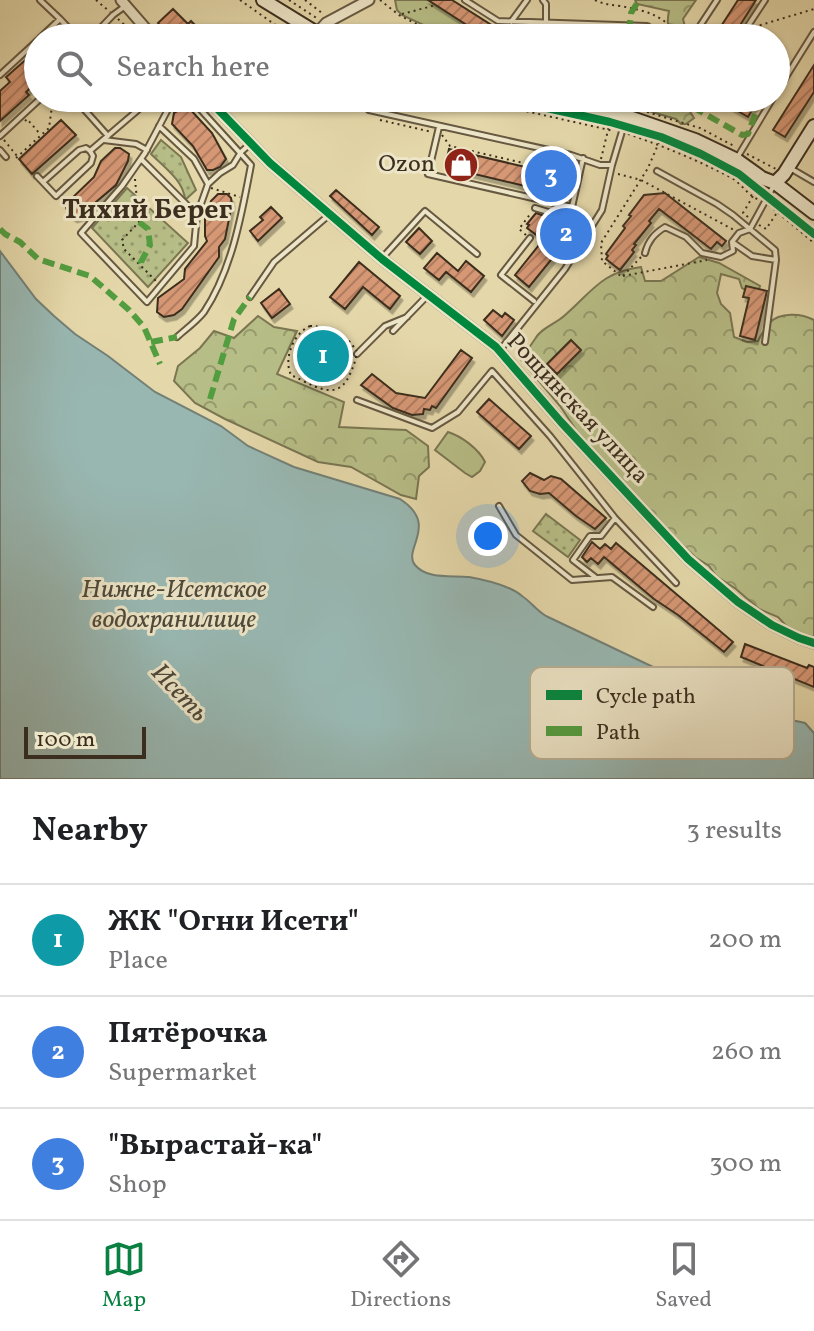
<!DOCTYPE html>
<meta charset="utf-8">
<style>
:root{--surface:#fff;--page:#f2f2f2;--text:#202124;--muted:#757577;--line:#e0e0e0;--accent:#0b8043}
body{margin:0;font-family:Vollkorn,serif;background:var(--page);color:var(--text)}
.scale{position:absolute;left:24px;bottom:20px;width:122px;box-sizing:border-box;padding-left:8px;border:4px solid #3c2e1e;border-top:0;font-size:22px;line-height:28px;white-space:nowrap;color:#3c2e1e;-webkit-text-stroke:6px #ede5c7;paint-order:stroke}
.you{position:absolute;left:488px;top:536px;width:28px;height:28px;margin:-20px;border:6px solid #fff;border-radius:50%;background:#1a73e8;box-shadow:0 0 0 12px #1a73e833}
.badge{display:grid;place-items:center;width:52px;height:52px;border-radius:50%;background:var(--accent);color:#fff;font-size:26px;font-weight:700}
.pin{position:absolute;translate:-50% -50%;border:4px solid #fff;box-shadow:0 2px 8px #0006}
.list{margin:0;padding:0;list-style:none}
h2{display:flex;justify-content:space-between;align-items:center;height:104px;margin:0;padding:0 32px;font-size:34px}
h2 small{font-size:26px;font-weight:400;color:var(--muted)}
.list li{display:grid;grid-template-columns:52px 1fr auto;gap:24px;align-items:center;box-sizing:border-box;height:112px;padding:0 32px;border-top:2px solid var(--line)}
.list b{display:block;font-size:30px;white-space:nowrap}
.list p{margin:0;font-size:26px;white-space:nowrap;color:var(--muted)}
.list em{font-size:26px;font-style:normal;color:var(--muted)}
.icon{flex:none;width:44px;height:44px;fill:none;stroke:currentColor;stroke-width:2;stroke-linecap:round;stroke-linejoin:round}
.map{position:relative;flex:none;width:814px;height:779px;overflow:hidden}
.search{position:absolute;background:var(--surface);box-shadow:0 2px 6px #0004;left:24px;right:24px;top:24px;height:88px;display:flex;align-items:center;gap:20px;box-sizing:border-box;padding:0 28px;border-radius:44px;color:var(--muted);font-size:30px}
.sheet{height:440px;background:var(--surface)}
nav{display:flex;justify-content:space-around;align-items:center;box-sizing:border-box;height:112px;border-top:2px solid var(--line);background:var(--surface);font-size:22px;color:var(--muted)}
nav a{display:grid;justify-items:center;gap:4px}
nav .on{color:var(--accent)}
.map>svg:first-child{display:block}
.green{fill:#b7bd86;stroke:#7a7652;stroke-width:2}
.forest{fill:url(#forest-crowns);stroke:#7a7652;stroke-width:2}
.park{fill:url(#park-dots);stroke:#7a7652;stroke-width:2}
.water{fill:#98b7b1;stroke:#738076;stroke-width:2}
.building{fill:url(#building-hatch);stroke:#3c2e1e;stroke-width:2;filter:url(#shadow)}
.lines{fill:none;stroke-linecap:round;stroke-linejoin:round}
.lane-casing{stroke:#665841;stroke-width:8}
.street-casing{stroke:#665841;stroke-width:13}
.secondary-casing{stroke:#3c2e1e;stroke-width:16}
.path{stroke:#3c2e1e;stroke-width:2;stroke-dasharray:2 4;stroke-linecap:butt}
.lane{stroke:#ede5c7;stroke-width:4}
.street{stroke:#ede5c7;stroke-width:9}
.secondary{stroke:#ede5c7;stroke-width:12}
.quiet{stroke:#529d3f;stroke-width:6;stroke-dasharray:12 6;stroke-linecap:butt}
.cycleway-casing{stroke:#ede5c7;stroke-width:13}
.cycleway{stroke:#00873e;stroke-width:8}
.labels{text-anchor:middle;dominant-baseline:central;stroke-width:6;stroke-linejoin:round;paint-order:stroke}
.poi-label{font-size:24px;fill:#3c2e1e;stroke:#ede5c7;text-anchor:end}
.street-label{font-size:24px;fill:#3c2e1e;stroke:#ede5c7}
.water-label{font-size:26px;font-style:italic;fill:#4e493b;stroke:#ede5c7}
.quarter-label{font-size:28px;font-weight:bold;fill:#3c2e1e;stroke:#ede5c7}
.key{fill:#ede5c7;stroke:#b8ae94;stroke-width:2}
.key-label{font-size:22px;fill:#3c2e1e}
</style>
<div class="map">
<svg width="814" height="779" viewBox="0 0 814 779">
<defs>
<pattern id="forest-crowns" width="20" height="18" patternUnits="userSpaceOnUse" patternTransform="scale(2)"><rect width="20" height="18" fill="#b7bd86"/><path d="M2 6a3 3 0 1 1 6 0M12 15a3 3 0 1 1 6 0" fill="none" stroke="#969a6d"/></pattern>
<pattern id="park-dots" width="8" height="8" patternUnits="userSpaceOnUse" patternTransform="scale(2)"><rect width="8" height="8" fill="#b7bd86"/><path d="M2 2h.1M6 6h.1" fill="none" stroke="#969a6d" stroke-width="1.8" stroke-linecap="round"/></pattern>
<pattern id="building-hatch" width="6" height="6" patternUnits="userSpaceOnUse" patternTransform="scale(2)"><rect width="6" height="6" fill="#d69774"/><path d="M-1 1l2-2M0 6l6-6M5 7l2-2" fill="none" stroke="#af7c5f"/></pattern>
<filter id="shadow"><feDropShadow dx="2.5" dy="4.5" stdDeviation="0" flood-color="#0004"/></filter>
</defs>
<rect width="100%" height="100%" fill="#e4d7a9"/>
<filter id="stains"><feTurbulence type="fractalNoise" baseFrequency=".0025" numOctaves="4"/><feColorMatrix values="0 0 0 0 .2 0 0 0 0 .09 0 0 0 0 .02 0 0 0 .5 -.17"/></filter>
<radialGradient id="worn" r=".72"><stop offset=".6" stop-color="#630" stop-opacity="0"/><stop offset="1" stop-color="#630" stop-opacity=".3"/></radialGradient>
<path class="green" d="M395,0H432L431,2L487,38H451L402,15L397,10Z
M448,432C461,436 479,449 485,462L480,471L472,477L465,473L435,450Z"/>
<path class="forest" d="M635,0H696L683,19L686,31L681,37L672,34C667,25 667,21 669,11L637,4Z
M604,98H662L677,100L689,110L694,118L686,124H681L676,119Z
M699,257L719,263L760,286L758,292H749L742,288L739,279L721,274L717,293L721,304L730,313L734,337L747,342L758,341C761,335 765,328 769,323C780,312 801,313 814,320V639L792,632L778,617L759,609L736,589L716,576L709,566L695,557L646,511L591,452L560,406L521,360C526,353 530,346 535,339C541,328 555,324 564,316C592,292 601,272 641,267L645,281H661Z
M258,316L274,327L297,331L277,374L344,402L339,427L406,430L428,446L429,467L419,476L416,499L401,495L351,467L318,462L225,419L195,403L174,381L178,366L200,348L214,331L234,338Z"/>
<path class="park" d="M161,140L181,157L196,190L185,200C184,181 164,167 151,154Z
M127,188L188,243L148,287L92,228Z
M546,514L580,540L568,557L533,531Z"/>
<path class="water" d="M0,251L36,299L54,316L75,334L108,356L155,392L221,426L248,446L294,467L400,499C440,525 402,549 415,565C427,580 453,575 469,577C486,580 509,585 522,596C531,602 537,611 546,616L672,676C698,681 717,700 741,711C762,719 784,717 805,723L814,733V779H0Z"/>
<path class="building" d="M428,0H452L512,38H487Z
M738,0H756L732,38H729L718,31Z
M173,9L188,24L191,21L203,33L198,38H187L177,28L170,35L158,23Z
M38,49V81L26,92L29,95L0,121V91L10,82L6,77Z
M814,65V92L785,137L773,130Z
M716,98H744L755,105L748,117Z
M183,108H189L212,133L226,159L220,167L213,170H207L193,146L172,124L174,113Z
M61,120L76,135L32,174L19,159Z
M115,148H120L129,154L128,161L116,185L96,202L88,214L75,218L69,214L66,208L68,202L94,177L101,161Z
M449,149L572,178L567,196L445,167Z
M336,190L379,227L372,235L330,196Z
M665,193L726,241L722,246L717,242L711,249L659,209L649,221L651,223L634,244L636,245L632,250L634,252L620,270L606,259L608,256L606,254L625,228L623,226L631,216L629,215L644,195Z
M218,194H227L231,198L232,204L225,239L219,247V257L182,309L174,315L164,317L157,312L158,298L184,279L185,269L207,241L205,236V217L211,201Z
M271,207L282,218L258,241L250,231L263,220L260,217Z
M536,213L545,216L557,226L560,221L576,226L570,232L572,234L529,287L515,275L543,240L527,228L529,225L527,224Z
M419,228L432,241L420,254L406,242Z
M437,253L458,271L466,261L484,276L471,292L446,272L439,280L424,268Z
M359,262L400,296L390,309L363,287L345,309L330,297Z
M746,286L767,291L755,340L740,336L749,298L743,297Z
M279,289L290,304L272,318L261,303Z
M493,310L502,317L505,313L514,320L502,336L484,320Z
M316,332L345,345L331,376L302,363Z
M571,340L581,350L557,374L547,364Z
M461,350L472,358L436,408L432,406L430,410L424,409L423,414L412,415L393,408L361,385L372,374L396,393L425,398Z
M489,399L531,436L519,449L477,412Z
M530,473L544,480L551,476L561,479L606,518L595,529L576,516L549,493L540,494L530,491L522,481Z
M592,542L600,549L605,544L611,549L616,543L733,642L724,652L678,615L654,599L604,557L598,564L591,558L587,562L582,557Z
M745,644L807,668L809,665L814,667V687L741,657Z"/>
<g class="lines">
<g class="lane-casing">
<path id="lane" d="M40,0L60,19L40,38
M465,0L498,21L647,26L666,38
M543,0L546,4V23
M60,19L78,38
M511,22L527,0
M91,38L113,15L124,7
M692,38L717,0
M740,38L765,0
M0,75L38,40
M776,93L814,32
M74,98L108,136
M174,98L145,153L122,186L81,233L147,302L194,246L197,215L208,184L220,173L233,165L241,152L250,144
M369,110L571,155L600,165H612
M159,126L194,159L208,184
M439,127L428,174L572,207L583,158
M0,136L41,98
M104,140L136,144L147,150
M0,150L6,157
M737,158L773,98
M141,159L197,215
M790,168L814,182
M657,171L717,204L733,215L775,250L776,260
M37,176L56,196L91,163L93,156L90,151L152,98
M43,182L79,150L86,148L90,151
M535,208L588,224
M530,238L501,275L534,301
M732,242L752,256L776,260L765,342
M645,253C648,241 654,234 665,227L686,237L702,253L721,257L733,251L732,242L739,233L750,229L774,185
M383,257L425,211L477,254
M250,297L274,262L329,215
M393,331L428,295
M177,337C186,329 197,321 204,312C232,270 242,213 251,165L190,98
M501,349L565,269L602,210L612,165L626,118
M357,354L385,326L407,317
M357,400L432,428L458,412L492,371L550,436L615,518L676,583
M499,506L516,535L572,580L612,577L653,607
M595,577L573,560L590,536H601L615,518"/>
</g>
<g class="street-casing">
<path id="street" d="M121,0L154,38
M317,33L326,23L369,0
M207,98L270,163L382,259L496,347L561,422L688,559L738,602L772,625L799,638L814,643"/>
</g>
<g class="secondary-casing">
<path id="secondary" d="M263,0L325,38
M553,98L626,116L695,140L737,160L762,178L775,183L814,213
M775,183L784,174L814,126"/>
</g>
<path class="path" d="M96,0L110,12
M240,0L294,38
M289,0L318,19
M305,0L322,13
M380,0L399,15L444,38
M595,0C603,4 611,5 620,6C648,11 663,15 681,38
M402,14L436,5
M118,19L139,38
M754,27L814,9
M334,28L351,38
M519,29L597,31
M55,30L62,38
M468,98L614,131
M600,98L618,103
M348,106L362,108
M647,112L700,128L734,146
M380,120L432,132
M25,121L27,119L40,134
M628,134C663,146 697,160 730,177C742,183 747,196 760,200
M442,135L450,146L571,174L573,166
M4,140L17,156
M747,154L776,169
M16,158L49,128L52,106
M601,159L610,122
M618,174L641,180L734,230
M135,179L139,222L122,240L124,249L156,281
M211,188L240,197
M769,205L814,243
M748,217L743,213L759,186
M759,225L766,229L785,201
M526,235L519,229L531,213
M641,257L622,277L602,261L601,243L648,168L660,140
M623,276L707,260
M310,326H316L349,341L357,351C356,360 353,368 349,376C336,404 310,383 291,375C283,358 294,333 310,326Z"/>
<use href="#lane" class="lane"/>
<use href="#street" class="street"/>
<use href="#secondary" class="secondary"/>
<path class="quiet" d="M629,32L631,13L639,0
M677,98L742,135L748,134L759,104L756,98
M139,222L148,229L150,245L141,262L143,268
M0,229L5,234L20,242L38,259L90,276L129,310L144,327L160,364
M151,342L177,337
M210,399L234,319L250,297"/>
<g class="cycleway-casing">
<path id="cycleway" d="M207,98L270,163L382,259L496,347L561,422L688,559L738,602L772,625L799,638L814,643
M502,98L610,122L661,137L701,154L739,174L814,234"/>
</g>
<use href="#cycleway" class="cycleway"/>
</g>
<defs>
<g id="shop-disc" transform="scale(1.8)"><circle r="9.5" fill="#8f2418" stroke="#ede5c7"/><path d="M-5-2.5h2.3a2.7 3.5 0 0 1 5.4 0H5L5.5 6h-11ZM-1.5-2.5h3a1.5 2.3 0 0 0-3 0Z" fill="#fff"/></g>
</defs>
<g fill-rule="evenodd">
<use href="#shop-disc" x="461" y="165"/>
</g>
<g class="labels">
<g class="poi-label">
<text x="435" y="165">Ozon</text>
</g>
<g class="street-label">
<text transform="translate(577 409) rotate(47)">Рощинская улица</text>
</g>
<g class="water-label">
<text x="174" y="590">Нижне-Исетское<tspan x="174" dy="30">водохранилище</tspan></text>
<text transform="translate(179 693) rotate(46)">Исеть</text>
</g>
<g class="quarter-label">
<text x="147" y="210">Тихий Берег</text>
</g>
</g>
<rect x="530" y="667" width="264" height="92" rx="12" class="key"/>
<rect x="546" y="690" width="36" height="10" fill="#00873e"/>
<rect x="546" y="726" width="36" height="10" fill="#529d3f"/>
<g class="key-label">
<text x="596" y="703">Cycle path</text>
<text x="596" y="739">Path</text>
</g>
<rect width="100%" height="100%" filter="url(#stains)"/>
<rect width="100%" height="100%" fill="url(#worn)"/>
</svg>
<div class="scale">100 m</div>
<div class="you"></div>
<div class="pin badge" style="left:323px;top:356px;background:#0f9aa8">1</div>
<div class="pin badge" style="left:566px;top:234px;background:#3f7fe0">2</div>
<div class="pin badge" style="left:551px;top:176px;background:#3f7fe0">3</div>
<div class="search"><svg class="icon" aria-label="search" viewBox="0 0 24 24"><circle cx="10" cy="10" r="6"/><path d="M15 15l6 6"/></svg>Search here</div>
</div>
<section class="sheet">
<h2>Nearby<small>3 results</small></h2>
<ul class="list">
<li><span class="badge" style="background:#0f9aa8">1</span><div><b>ЖК &quot;Огни Исети&quot;</b><p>Place</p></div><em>200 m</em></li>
<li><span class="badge" style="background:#3f7fe0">2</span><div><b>Пятёрочка</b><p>Supermarket</p></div><em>260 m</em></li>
<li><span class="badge" style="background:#3f7fe0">3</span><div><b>&quot;Вырастай-ка&quot;</b><p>Shop</p></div><em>300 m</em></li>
</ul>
</section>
<nav>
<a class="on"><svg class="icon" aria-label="map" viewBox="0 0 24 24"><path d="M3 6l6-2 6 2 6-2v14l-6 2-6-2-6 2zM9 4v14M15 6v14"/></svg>Map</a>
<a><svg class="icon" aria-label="directions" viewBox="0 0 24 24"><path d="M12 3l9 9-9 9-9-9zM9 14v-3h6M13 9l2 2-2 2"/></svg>Directions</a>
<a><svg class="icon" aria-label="saved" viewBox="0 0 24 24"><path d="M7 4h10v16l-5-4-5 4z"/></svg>Saved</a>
</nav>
